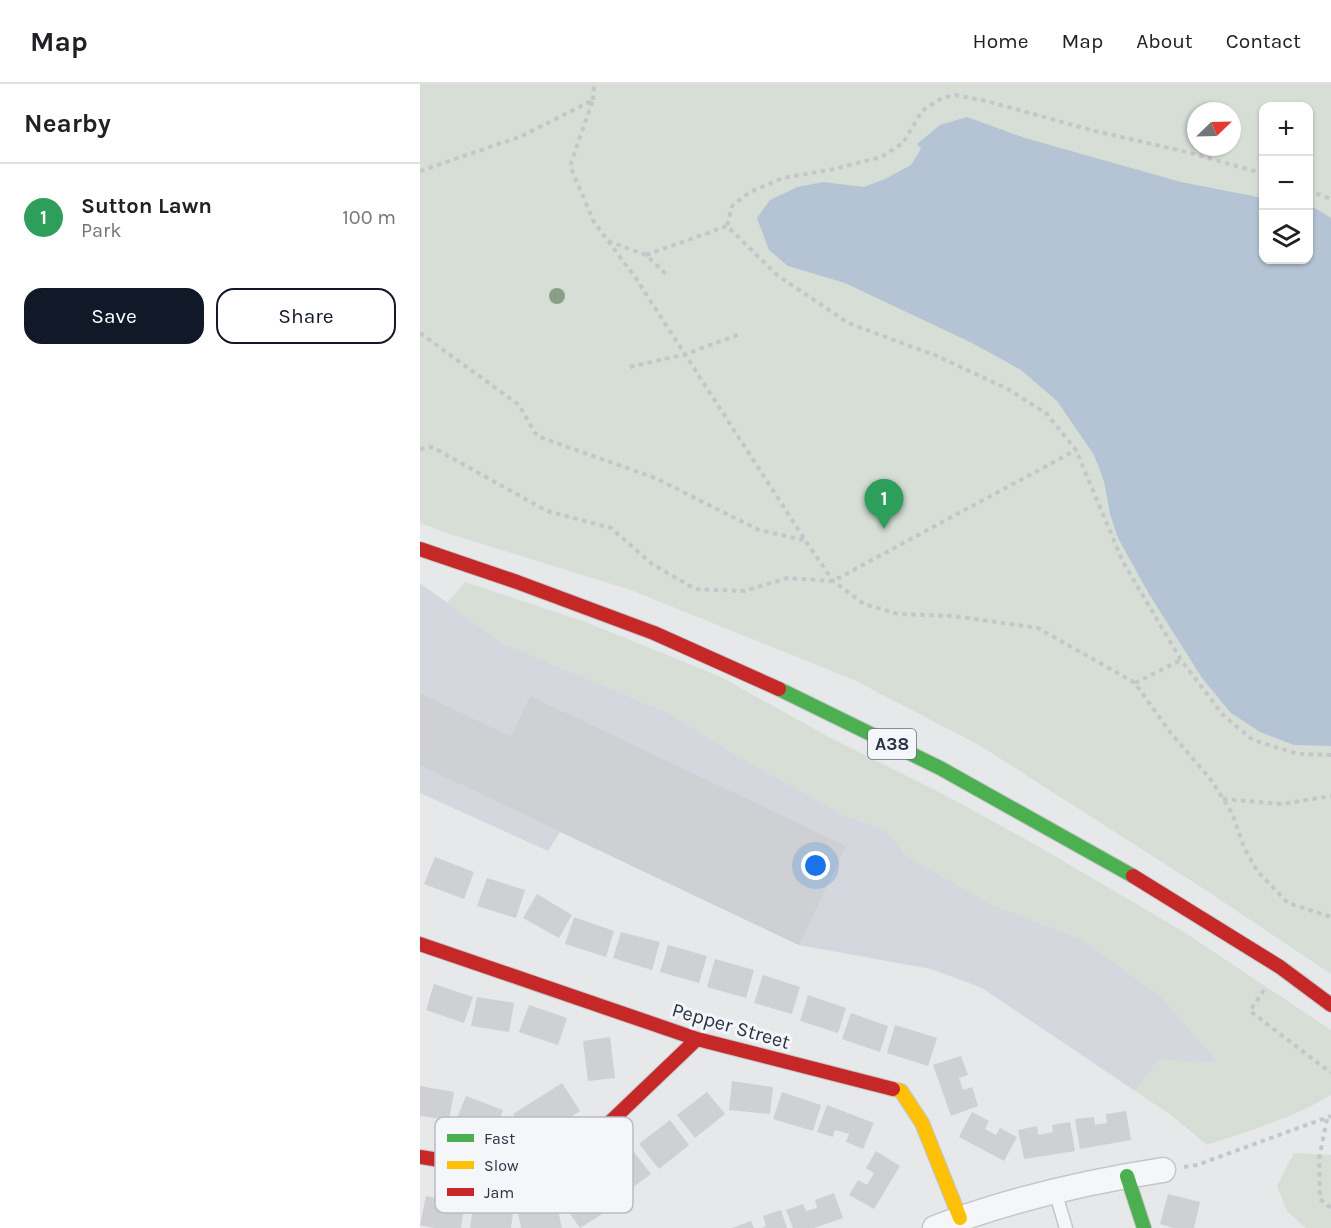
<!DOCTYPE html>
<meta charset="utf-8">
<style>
:root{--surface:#fff;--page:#f2f2f2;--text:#202124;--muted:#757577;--line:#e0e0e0;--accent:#111827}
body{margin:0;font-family:Karla,sans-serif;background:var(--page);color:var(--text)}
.controls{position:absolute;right:18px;top:18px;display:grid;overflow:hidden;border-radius:12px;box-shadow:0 2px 4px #0004}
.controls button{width:54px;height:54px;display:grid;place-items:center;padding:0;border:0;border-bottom:2px solid var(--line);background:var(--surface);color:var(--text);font:30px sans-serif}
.compass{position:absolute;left:767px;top:18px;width:54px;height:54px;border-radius:50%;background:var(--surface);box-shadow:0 2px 4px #0004;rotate:67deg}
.you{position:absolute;left:396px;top:782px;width:21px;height:21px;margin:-15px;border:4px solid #fff;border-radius:50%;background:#1a73e8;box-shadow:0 0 0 9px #1a73e833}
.badge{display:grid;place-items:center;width:39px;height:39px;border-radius:50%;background:var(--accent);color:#fff;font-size:20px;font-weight:700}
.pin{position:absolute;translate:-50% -50px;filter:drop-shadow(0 2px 3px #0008)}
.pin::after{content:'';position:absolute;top:32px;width:21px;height:18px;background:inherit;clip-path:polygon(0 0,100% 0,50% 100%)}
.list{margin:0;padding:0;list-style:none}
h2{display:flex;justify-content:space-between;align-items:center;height:78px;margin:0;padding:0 24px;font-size:26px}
h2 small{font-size:20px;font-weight:400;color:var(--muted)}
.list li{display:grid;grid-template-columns:39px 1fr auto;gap:18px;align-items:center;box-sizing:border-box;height:108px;padding:0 24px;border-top:2px solid var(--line)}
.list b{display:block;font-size:22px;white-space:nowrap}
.list p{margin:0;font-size:20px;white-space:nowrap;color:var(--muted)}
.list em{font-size:20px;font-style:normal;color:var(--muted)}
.actions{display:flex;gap:12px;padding:18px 24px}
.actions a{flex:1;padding:14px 0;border:2px solid var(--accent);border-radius:18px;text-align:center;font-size:21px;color:var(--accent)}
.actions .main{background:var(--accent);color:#fff}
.icon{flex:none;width:33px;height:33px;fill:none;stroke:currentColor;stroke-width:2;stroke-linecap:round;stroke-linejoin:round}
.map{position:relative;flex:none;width:911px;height:1144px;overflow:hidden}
header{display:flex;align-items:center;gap:36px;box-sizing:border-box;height:84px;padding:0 30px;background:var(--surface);border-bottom:2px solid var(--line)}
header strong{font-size:28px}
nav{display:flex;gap:33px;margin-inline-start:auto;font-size:21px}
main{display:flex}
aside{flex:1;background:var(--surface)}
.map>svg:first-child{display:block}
.built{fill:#d4d7dd}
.green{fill:#d6ded6;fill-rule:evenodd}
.water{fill:#b4c4d5}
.building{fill:#ced0d3}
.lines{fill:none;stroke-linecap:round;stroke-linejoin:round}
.lane-casing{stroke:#c4c6c8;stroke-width:15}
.street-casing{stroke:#c4c6c8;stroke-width:27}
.fast-casing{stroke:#c4c6c8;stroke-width:16}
.slow-casing{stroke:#c4c6c8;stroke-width:16}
.jam-casing{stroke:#c4c6c8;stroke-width:16}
.path{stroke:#c5c6ca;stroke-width:4;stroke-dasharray:4.5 4.5;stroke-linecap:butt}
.lane{stroke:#f5f6f7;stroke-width:12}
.street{stroke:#f5f6f7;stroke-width:24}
.fast{stroke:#4caf50;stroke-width:14}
.slow{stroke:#ffc107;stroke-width:14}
.jam{stroke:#c62828;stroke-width:14}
.tree{fill:#8a9e88}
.labels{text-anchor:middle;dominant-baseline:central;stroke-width:6;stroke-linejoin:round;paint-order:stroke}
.shield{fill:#f4f6f9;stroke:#676e7b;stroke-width:1.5}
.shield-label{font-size:18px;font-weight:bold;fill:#2b3445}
.street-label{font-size:20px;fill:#2b3445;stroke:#f4f6f9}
.key{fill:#f4f6f9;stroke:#b8bcc3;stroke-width:1.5}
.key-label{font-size:16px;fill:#2b3445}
</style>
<header>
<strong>Map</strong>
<nav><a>Home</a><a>Map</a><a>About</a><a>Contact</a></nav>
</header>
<main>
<aside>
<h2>Nearby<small></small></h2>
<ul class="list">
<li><span class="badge" style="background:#2e9e5b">1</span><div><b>Sutton Lawn</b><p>Park</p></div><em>100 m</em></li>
</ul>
<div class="actions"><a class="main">Save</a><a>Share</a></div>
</aside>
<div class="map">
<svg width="911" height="1144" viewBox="0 0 911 1144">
<rect width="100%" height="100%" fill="#e6e8ea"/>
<path class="built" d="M0,499L82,559L251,630L311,668L424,731L466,746L487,772L569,819L663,856L742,913L799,979L739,976L715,1007L562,904L511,885L379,861L140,748L128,767L0,709Z"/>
<path class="green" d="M0,0H911V890L784,805L559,661L434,596L211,506L33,451L0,439ZM844,22H888V176H844ZM776,27H812V63H776Z
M45,498L168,539L301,593L407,652L525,711L614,760L764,848L911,946V1011C873,1034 829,1047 787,1061L751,1031L715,1007L739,976L798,978L742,913L663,856L569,819L487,772L466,746L424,731L311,668L251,630L82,559L27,519Z
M874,1069L911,1071V1144H886L867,1127L857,1102Z"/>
<path class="water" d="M547,33L605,54L761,98L843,114L844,176H888L889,122L895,124L911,134V662L874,661L840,648L811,629L782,594L729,510L698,454L690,430L684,397L674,371L637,317L601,286L552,259L425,199L368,182L349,166L337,134L350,116L377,103L403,98L444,103L465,95L491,81L501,65L497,60L520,41Z"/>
<path class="building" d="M0,609L91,653L110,612L426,762L379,861L0,681Z
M15,773L54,788L44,815L4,800Z
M67,794L105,806L96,834L57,822Z
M117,810L152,831L139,854L103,834Z
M154,833L194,847L186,873L145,860Z
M201,848L240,858L232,886L193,874Z
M248,861L287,872L279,899L240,888Z
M295,875L334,886L326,914L287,903Z
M343,891L380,903L372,930L334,919Z
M14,900L53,913L44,939L6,926Z
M388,911L426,924L418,949L380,937Z
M57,913L94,919L89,948L51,942Z
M109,921L147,934L138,961L99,948Z
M431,929L468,942L460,968L422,955Z
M475,941L517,954L508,982L467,969Z
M190,953L195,994L168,997L163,957Z
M541,972L548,991L539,994L543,1006L552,1003L558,1022L531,1032L513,981Z
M312,997L353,1003L350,1030L309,1026Z
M142,999L160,1027L111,1058L93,1030Z
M0,1002L34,1008L29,1036L0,1032Z
M287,1008L305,1030L275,1054L257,1031Z
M362,1008L401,1021L393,1047L353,1035Z
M46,1012L83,1026L73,1054L35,1039Z
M407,1021L454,1039L443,1065L426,1058L429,1050L415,1046L413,1053L397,1048Z
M706,1027L711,1056L660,1065L655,1035L674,1033L675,1041L687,1039L686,1030Z
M552,1028L569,1037L565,1045L576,1051L580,1044L597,1053L584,1077L539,1053Z
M250,1036L269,1061L239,1085L219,1060Z
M650,1038L655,1067L604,1075L598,1046L617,1042L618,1051L633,1048L632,1041Z
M213,1067L231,1090L199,1114L182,1091Z
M456,1067L480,1082L454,1125L429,1111L438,1096L447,1101L454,1089L446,1084Z
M176,1098L193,1123L160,1144L143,1120Z
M414,1109L423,1134L394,1144H373L366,1126L383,1120L386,1127L397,1124L395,1116Z
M748,1110L780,1118L774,1144H753L740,1140Z
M6,1112L45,1120L41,1144H14L0,1141Z
M53,1122L93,1129L91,1144H50Z
M137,1122L142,1144H101L98,1129Z
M361,1126L367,1144H342L346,1142L343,1132Z
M331,1137L334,1144H312Z"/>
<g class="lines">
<g class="lane-casing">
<path id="lane" d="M635,1107L646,1144"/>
</g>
<g class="street-casing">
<path id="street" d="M515,1144C588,1116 665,1098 743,1086"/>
</g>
<g class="fast-casing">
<path id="fast" d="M359,605L520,684L713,792
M707,1092L724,1144"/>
</g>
<g class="slow-casing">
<path id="slow" d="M473,1005L481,1007L502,1039L540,1134"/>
</g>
<g class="jam-casing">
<path id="jam" d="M0,465L97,498L234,549L359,605
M713,792L860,883L911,921
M0,860L277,955L473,1005
M0,1073L89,1087L140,1086L277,955"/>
</g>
<path class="path" d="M173,16L174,0
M0,87L102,52L173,16L150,82L174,138L217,196L385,456L413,497L444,520L478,530L533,532L618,544L715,599L750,648L792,697L812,729L824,763L837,787L868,819L911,833
M844,90L771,69L671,46L566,17L535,11L522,14L502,27L483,59L461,73L414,85L363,94L330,108L312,122L307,142L357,191L428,239L517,272L588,305L627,330L656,366L703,478L761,576L804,632L833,656L878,670L911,671
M888,106L911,115
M188,157L226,171L248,192
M226,171L307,142
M0,249L99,321L117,352L235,394L339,446L384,456
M210,283L266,270L320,250
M0,365L12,363L127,427L191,444L232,480L275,505L324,507L367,494L413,497L656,366
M715,599L761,576
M803,715L862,720L911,712
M844,906L830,927L911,989
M907,1035L899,1075L900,1115L911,1124
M764,1083L777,1081L911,1032"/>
<use href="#lane" class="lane"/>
<use href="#street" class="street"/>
<use href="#fast" class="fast"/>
<use href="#slow" class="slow"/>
<use href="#jam" class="jam"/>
</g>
<circle class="tree" cx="137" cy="212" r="8"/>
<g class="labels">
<rect class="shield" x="448" y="645" width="48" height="30" rx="4.5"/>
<g class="shield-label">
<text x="472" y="660">A38</text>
</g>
<g class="street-label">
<text transform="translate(311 942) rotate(16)">Pepper Street</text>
</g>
</g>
<rect x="15" y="1033" width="198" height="96" rx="9" class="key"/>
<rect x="27" y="1050" width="27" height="8" fill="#4caf50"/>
<rect x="27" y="1077" width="27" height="8" fill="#ffc107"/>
<rect x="27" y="1104" width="27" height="8" fill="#c62828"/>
<g class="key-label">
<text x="64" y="1060">Fast</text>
<text x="64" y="1087">Slow</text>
<text x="64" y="1114">Jam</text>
</g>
</svg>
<div class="controls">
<button>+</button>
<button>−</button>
<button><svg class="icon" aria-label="layers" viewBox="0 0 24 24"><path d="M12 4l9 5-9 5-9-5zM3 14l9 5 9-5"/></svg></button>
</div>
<svg class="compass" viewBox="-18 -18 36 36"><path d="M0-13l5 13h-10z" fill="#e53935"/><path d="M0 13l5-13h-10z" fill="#757577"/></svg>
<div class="you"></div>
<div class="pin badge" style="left:464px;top:445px;background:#2e9e5b">1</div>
</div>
</main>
